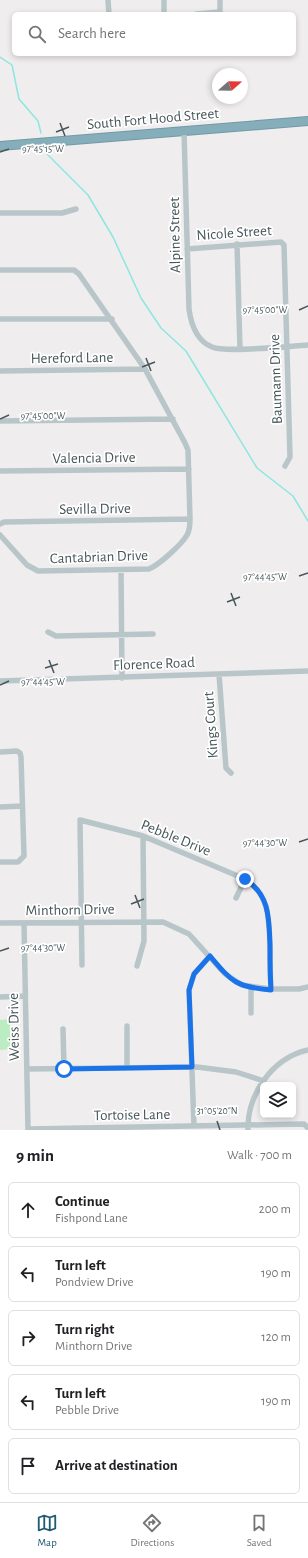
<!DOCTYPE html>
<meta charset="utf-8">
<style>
:root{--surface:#fff;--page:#f2f2f2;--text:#202124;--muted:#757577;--line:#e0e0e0;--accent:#205b74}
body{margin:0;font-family:"Alegreya Sans",sans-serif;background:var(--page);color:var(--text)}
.controls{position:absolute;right:12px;bottom:12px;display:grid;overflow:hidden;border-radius:6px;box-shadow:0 2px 6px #0003}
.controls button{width:36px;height:36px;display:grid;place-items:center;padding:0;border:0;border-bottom:1px solid var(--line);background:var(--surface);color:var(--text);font:20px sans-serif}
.compass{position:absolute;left:212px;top:68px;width:36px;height:36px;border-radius:50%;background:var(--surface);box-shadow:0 2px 6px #0003;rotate:70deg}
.stop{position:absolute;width:12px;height:12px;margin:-9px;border:3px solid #1a73e8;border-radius:50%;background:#fff}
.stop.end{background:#1a73e8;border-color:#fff;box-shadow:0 1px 4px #0008}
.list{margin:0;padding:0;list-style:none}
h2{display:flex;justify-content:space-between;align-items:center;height:52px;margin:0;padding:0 16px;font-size:17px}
h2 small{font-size:13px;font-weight:400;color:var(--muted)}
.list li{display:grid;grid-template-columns:26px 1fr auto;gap:12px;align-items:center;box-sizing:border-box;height:56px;margin:0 8px 8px;padding:0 8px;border:1px solid var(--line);border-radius:6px}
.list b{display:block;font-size:15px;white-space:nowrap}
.list p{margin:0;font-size:13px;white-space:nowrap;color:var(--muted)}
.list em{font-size:13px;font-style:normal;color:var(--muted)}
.icon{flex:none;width:22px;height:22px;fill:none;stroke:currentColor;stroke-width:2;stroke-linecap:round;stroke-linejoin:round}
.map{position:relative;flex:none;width:308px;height:1130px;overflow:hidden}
.search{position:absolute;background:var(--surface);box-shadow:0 2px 6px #0003;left:12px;right:12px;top:12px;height:44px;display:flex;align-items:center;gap:10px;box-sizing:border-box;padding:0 14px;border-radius:6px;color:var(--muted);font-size:15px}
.sheet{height:372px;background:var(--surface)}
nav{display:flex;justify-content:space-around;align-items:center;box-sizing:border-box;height:56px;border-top:1px solid var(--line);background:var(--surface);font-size:11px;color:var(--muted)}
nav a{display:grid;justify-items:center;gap:2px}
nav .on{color:var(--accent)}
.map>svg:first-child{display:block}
.green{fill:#bcecc1}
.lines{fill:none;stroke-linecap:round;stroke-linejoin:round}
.stream{stroke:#8be7e0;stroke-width:1.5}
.highway-casing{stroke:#7299a6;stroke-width:10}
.minor{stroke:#b9c6c9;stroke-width:5.5}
.highway{stroke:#86aeba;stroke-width:8}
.route{stroke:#1a73e8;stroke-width:5}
.ticks{fill:none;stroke:#465659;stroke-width:1.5}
.labels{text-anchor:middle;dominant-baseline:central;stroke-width:3.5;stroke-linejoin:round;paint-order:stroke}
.street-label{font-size:15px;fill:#465659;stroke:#fff}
.ticks-label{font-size:10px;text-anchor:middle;fill:#465659;stroke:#fff;stroke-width:3.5;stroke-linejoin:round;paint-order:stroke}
</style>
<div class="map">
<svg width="308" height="1130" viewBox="0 0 308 1130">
<rect width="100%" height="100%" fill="#f0edee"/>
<path class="green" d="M10,1019L11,1049L0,1050V1020Z"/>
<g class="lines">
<path class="stream" d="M0,57L12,65L19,99L38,121L41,133
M43,150L88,195L113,237L141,298L161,328L186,351L257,468L293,496L308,521"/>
<g class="highway-casing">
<path id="highway" d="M0,146L308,121"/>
</g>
<path class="minor" d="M108,0L109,14
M164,0V14
M196,14L220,12V0
M184,131L189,309C191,324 197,341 212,347C226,353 290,346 308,345
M0,213H62L76,209
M237,244L240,349
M187,249L281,242L284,245L290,457L285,466
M0,270H74L79,274L145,369L185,443L188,450L190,519C190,524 190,530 187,535C182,544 159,565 149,569L38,571L27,565L0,535
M0,319H112
M0,371L145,369
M0,421L173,419
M0,471L189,469
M0,524L4,522L190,519
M121,570L122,678
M48,632L56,636L153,634
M219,674L226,768L231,773
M0,681L308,671
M0,752L17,751L20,753L21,757L24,856L18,862H0
M0,807L22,806
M236,898L245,879
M0,923L163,922L189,934L225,974L242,985L271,989H299L308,987
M24,923L28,1130
M82,965L80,820L143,836L245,879C270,895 269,919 270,946C270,960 270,975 271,989
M137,966L144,941L143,836
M251,988V1013
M0,997L25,996
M127,1026V1068
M63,1029L64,1069
M27,1069L197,1067L236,1072L264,1081
M194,1126L189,990L194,974L210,956
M28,1129L304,1124L308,1128
M248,1130C247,1095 272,1058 308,1050"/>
<use href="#highway" class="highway"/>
</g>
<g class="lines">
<path class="route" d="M64,1069L192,1067L189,990L194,974L210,956C232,982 236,987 271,990C270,975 270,960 270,946C269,919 270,895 245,879"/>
</g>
<path class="ticks" d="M60,123L65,136M56,132L69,127M0,152L9,149M299,310L308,306M146,358L151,371M142,367L155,362M0,419L9,415M299,576L308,573M231,593L236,606M227,602L240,597M49,660L54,673M45,668L58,664M0,685L9,681M299,842L308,839M135,895L140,908M131,904L144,899M0,951L9,948M217,1121L220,1130"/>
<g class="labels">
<g class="street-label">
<text transform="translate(153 119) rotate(-5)">South Fort Hood Street</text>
<text transform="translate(234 233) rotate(-4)">Nicole Street</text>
<text transform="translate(175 235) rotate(-91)">Alpine Street</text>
<text transform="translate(72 358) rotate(-1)">Hereford Lane</text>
<text transform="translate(276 379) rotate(-92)">Baumann Drive</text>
<text transform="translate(94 458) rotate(-1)">Valencia Drive</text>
<text transform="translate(95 509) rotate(-1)">Sevilla Drive</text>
<text transform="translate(99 557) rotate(-2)">Cantabrian Drive</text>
<text transform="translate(154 664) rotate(-2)">Florence Road</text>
<text transform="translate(211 725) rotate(-94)">Kings Court</text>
<text transform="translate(176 838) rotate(22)">Pebble Drive</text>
<text transform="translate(70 910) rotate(-1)">Minthorn Drive</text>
<text transform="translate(14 1027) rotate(-91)">Weiss Drive</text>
<text transform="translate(132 1115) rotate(-1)">Tortoise Lane</text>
</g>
</g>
<g class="ticks-label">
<text x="43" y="152">97°45'15"W</text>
<text x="265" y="313">97°45'00"W</text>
<text x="43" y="419">97°45'00"W</text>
<text x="265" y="580">97°44'45"W</text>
<text x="43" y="685">97°44'45"W</text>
<text x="265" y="846">97°44'30"W</text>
<text x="43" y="951">97°44'30"W</text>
<text x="217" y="1114">31°05'20"N</text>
</g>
</svg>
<div class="controls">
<button><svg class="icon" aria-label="layers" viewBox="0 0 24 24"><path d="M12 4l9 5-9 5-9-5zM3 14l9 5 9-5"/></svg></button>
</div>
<svg class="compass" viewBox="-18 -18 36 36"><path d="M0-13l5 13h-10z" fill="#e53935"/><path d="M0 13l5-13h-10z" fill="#757577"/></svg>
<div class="stop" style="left:64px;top:1069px"></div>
<div class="stop end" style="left:245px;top:879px"></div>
<div class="search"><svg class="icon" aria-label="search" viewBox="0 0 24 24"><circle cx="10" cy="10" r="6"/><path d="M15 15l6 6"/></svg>Search here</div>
</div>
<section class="sheet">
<h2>9 min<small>Walk · 700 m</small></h2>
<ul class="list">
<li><svg class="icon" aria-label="ahead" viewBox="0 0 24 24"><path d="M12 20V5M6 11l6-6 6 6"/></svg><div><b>Continue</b><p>Fishpond Lane</p></div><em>200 m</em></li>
<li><svg class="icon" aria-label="left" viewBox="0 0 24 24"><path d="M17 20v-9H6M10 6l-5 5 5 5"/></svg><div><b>Turn left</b><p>Pondview Drive</p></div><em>190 m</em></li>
<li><svg class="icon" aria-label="right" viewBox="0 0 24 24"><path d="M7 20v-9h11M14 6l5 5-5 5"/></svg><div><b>Turn right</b><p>Minthorn Drive</p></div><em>120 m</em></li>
<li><svg class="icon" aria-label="left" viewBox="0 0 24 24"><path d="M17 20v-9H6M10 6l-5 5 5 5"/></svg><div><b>Turn left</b><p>Pebble Drive</p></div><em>190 m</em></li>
<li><svg class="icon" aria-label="arrive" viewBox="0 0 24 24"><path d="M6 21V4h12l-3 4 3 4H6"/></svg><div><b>Arrive at destination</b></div></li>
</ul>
</section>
<nav>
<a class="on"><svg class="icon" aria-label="map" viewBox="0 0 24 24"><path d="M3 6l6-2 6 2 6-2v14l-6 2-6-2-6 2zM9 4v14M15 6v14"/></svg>Map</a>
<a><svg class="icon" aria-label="directions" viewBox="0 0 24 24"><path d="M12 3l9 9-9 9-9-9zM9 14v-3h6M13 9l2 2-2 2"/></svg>Directions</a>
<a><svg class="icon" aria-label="saved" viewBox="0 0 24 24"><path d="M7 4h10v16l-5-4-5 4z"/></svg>Saved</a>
</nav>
